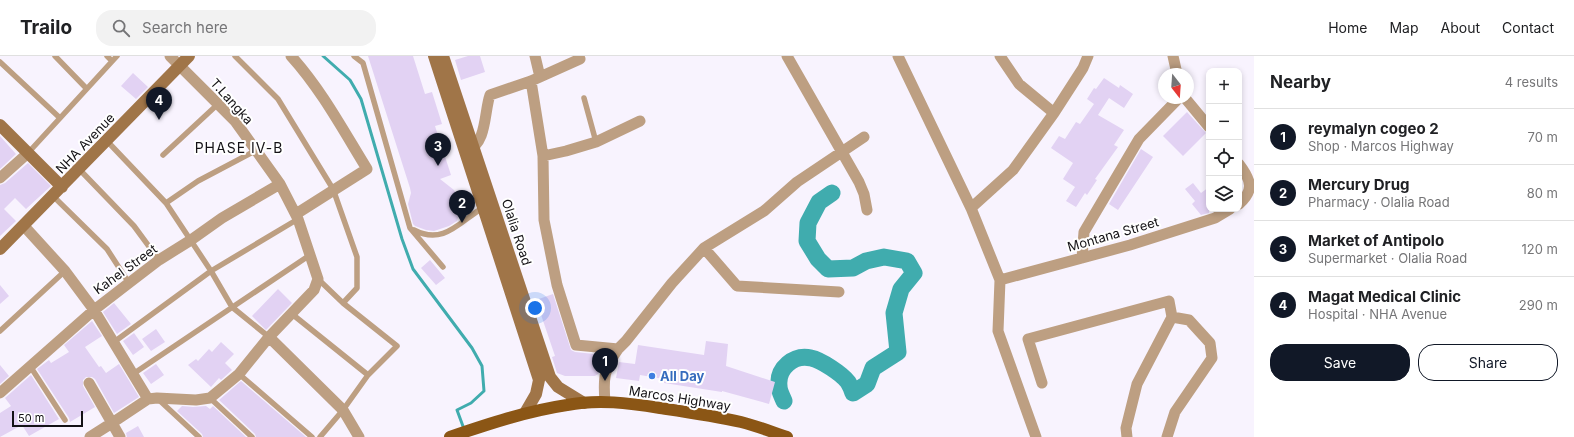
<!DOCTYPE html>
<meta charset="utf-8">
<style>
:root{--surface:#fff;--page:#f2f2f2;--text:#202124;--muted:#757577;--line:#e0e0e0;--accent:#111827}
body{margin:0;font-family:Inter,sans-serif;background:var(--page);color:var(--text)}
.controls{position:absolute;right:12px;top:12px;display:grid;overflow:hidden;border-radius:8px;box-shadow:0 2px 6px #0003}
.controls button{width:36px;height:36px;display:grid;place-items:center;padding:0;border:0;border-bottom:1px solid var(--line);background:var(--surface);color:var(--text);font:20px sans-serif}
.compass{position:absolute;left:1158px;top:12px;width:36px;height:36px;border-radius:50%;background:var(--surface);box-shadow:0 2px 6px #0003;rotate:163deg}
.scale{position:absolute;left:12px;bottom:10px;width:71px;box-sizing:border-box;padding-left:4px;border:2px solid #141216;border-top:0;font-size:11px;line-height:14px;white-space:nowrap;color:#141216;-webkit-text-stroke:3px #fff;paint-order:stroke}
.you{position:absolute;left:535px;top:252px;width:14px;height:14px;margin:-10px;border:3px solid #fff;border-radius:50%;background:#1a73e8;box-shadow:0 0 0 6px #1a73e833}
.badge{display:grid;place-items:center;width:26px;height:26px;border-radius:50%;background:var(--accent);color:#fff;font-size:13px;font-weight:700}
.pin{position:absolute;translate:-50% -33px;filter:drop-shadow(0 1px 2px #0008)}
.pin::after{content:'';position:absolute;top:21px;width:14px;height:12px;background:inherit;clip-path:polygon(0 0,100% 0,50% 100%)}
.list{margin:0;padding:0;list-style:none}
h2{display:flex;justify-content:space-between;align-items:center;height:52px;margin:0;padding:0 16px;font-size:17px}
h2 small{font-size:13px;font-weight:400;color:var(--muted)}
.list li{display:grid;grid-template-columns:26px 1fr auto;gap:12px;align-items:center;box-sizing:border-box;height:56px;padding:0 16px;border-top:1px solid var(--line)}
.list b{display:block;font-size:15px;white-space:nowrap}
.list p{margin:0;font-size:13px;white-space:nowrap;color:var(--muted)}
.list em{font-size:13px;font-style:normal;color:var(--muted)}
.actions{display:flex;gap:8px;padding:12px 16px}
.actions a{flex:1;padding:9px 0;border:1px solid var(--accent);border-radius:16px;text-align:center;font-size:14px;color:var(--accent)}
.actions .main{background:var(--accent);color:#fff}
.icon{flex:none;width:22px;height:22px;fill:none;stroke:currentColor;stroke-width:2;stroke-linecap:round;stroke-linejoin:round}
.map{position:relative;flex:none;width:1254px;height:381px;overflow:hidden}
header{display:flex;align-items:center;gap:24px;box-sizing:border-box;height:56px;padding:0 20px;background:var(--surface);border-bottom:1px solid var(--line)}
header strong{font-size:19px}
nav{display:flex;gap:22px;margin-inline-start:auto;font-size:14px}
.search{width:280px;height:36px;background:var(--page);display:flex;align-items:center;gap:10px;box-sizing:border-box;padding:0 14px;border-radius:16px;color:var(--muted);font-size:15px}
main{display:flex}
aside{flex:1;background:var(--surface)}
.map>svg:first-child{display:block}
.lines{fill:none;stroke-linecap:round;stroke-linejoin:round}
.stream{stroke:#40acae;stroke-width:3}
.river{stroke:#40acae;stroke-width:17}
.building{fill:#e2d2f3}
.lane{stroke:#bd9f82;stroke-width:5.5}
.street{stroke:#bd9f82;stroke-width:11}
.secondary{stroke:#a07548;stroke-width:12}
.primary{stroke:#8b5615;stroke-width:12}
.shop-dot{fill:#3f7fe0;stroke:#fff;stroke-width:1.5}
.labels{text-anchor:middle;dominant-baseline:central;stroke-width:4;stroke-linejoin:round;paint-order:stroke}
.street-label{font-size:13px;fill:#141216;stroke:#fff}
.shop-label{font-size:13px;font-weight:bold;fill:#366cbe;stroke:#fff;text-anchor:start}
.neighbourhood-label{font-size:14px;letter-spacing:1px;fill:#141216;stroke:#fff}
</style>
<header>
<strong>Trailo</strong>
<div class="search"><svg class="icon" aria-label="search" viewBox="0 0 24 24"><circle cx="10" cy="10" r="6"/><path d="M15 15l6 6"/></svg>Search here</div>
<nav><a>Home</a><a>Map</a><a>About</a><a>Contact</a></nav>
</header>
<main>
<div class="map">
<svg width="1254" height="381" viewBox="0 0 1254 381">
<rect width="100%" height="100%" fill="#f8f3fe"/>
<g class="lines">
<path class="stream" d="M323,0L350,24L361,43L402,183L413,213L472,292L482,310L484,335L471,347L457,354L464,373"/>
<path class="river" d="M784,345C782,340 779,335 779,330C777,312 794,298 811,302C821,304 842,318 848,326C850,329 852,334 853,337L867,328L873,312L898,296L894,257L901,233L914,217L907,205L884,201L866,205L853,212L828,213L818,203L807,185L808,167L819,146L832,137"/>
</g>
<path class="building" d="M368,0H413L425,38L432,36L442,68L435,70L451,119L440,123L454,134L460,145V155L457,165L449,170L434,175L426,174L415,170L413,168L408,148L411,137L410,132Z
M468,0H480L485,16L461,24L455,4Z
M133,17L148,31L136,43L121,30Z
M1104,22L1119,32L1120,29L1133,38L1124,52L1109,42L1098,59L1124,74L1114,89L1118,91L1095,123L1097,124L1087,139L1085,137L1076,151L1066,145L1075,131L1063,123L1073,107L1051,92L1059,80L1065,83L1076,66L1080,68L1094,48L1087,43L1094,32L1096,33Z
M1187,56L1206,77L1183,100L1163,80Z
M0,80L16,98L0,113Z
M1141,93L1153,101L1118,154L1109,148Z
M28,107L51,130L26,153L15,142L4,153L16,165L0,180V129L5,127Z
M1239,120L1242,130L1239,137Z
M1193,127L1201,137L1209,131V157L1201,159L1192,148L1195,145L1185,133Z
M430,204L445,222L436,229L421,212Z
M0,229L9,240L0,248Z
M278,233L292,247L266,274L252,260Z
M553,238L571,294L575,296L604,299L598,318L595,320H565L557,317L552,301L555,300L536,244Z
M114,247L131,268L117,278L103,256Z
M92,265L102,280L85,291L99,311L101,310L106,317L119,308L139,341L114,357L95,323L92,321H86L83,324V330L95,351L70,366L69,362L37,313L49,304L51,307L69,296L64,289Z
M156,273L165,286L151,295L142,283Z
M134,277L144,291L133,299L123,285Z
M706,285L728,288L726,310L775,326L769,348L722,335V336L664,327V323L640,319L639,325L616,322L619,306L635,308L638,289L704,299Z
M221,286L234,298L225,307L232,314L221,324L219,322L211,331L188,309L196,303L198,305L209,293L212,296Z
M156,308L164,319L151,328L143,317Z
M0,309L9,320L0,328Z
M31,319L59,363L29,380L22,369L0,381V357L11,350L5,342Z
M241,325L306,381H256L255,378L219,344Z
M182,350L193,351L206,350L210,353L213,350L246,381H203L202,378L177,355Z
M138,370L144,381H127L126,377Z"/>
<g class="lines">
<path class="lane" d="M55,0L86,32
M107,0L112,5
M235,0L278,43L333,133L357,201V232L343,247
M354,0L363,7L410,172L443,211
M0,6L60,62
M584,42L596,86
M107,85L166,147L211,215L232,251L269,281
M28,97L117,0
M163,99L218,48
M79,113L134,170L159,204
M53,140L107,193L129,227
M166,147L198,125L255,95
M414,174C444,190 460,165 484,151
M318,223L343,247L397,290L368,319L343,354L320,381
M292,258L368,319
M0,275L65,215
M114,286L211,215L298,163
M30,310L65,364
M133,318L310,199
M239,318L312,381
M210,342L252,381
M158,343L199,381"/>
<path class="street" d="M291,0C321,33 343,74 367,113L296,158
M535,0L540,21
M787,0L859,126L864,138L867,154
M898,0L971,152L1000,224L998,275L1036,381
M1000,0L1019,28L1054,57
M1173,0L1177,18
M531,25L543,100L544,164L557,229L576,289L618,293C604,313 603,322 605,346
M1185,42L1209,71
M468,94C487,87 484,56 490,39L531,25L580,3
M543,100L566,95L596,86L640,65
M1239,108C1252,125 1254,135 1239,148
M0,122L28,97
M971,152L1013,114L1054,57L1083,12L1088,0
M24,170L65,215L94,254L148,343L112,367L120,381
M704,192L737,230L839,236
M1082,202L1084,176L1139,83L1179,42
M1000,224L1130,189L1215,162L1230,153
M269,281L343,354L359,381
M618,293L626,285L672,227L704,192L764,155L797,126L864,81
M89,327L112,367L90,381
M1042,327L1028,283L1169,245L1172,261L1137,328L1126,372L1127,381
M0,337L94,254L129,227L159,204L191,184L222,162L280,128
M148,343L157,342L196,344L210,342L239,318L269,281L314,234L318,223L298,163L280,128L235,65L170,0
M1167,381L1175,356L1212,302L1210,287L1189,264L1172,261"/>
<path class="secondary" d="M434,0L539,324L536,338L525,357
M443,0L550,321L558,331L584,347
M0,69L62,131
M0,193L189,0"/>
<path class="primary" d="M450,381C488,368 527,355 567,349C598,343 629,347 660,352C687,356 715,360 741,366C757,370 772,376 787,381"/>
</g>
<circle class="shop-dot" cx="652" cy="320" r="4"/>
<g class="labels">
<g class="street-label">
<text transform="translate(232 45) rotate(48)">T.Langka</text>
<text transform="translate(85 87) rotate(-46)">NHA Avenue</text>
<text transform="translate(517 176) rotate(72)">Olalia Road</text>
<text transform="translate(1113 178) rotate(-16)">Montana Street</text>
<text transform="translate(125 213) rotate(-36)">Kahel Street</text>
<text transform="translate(680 342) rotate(9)">Marcos Highway</text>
</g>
<g class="shop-label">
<text x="660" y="320">All Day</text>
</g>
<g class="neighbourhood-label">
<text x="239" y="91">PHASE IV-B</text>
</g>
</g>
</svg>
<div class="controls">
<button>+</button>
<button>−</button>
<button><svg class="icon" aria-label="locate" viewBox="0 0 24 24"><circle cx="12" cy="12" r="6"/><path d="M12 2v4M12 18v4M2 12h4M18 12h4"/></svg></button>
<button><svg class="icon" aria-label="layers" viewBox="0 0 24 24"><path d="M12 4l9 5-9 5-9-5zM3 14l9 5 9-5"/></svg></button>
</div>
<svg class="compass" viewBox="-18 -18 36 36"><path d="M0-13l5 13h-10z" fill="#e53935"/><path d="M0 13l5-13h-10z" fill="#757577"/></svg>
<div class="scale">50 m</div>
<div class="you"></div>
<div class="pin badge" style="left:605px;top:325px">1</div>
<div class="pin badge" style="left:462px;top:167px">2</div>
<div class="pin badge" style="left:438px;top:110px">3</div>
<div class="pin badge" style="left:159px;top:64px">4</div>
</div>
<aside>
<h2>Nearby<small>4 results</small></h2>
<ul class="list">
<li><span class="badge">1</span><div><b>reymalyn cogeo 2</b><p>Shop · Marcos Highway</p></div><em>70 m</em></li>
<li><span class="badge">2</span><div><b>Mercury Drug</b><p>Pharmacy · Olalia Road</p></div><em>80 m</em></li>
<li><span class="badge">3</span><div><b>Market of Antipolo</b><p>Supermarket · Olalia Road</p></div><em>120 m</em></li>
<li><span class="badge">4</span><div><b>Magat Medical Clinic</b><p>Hospital · NHA Avenue</p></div><em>290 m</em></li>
</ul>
<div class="actions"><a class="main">Save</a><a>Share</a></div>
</aside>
</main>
